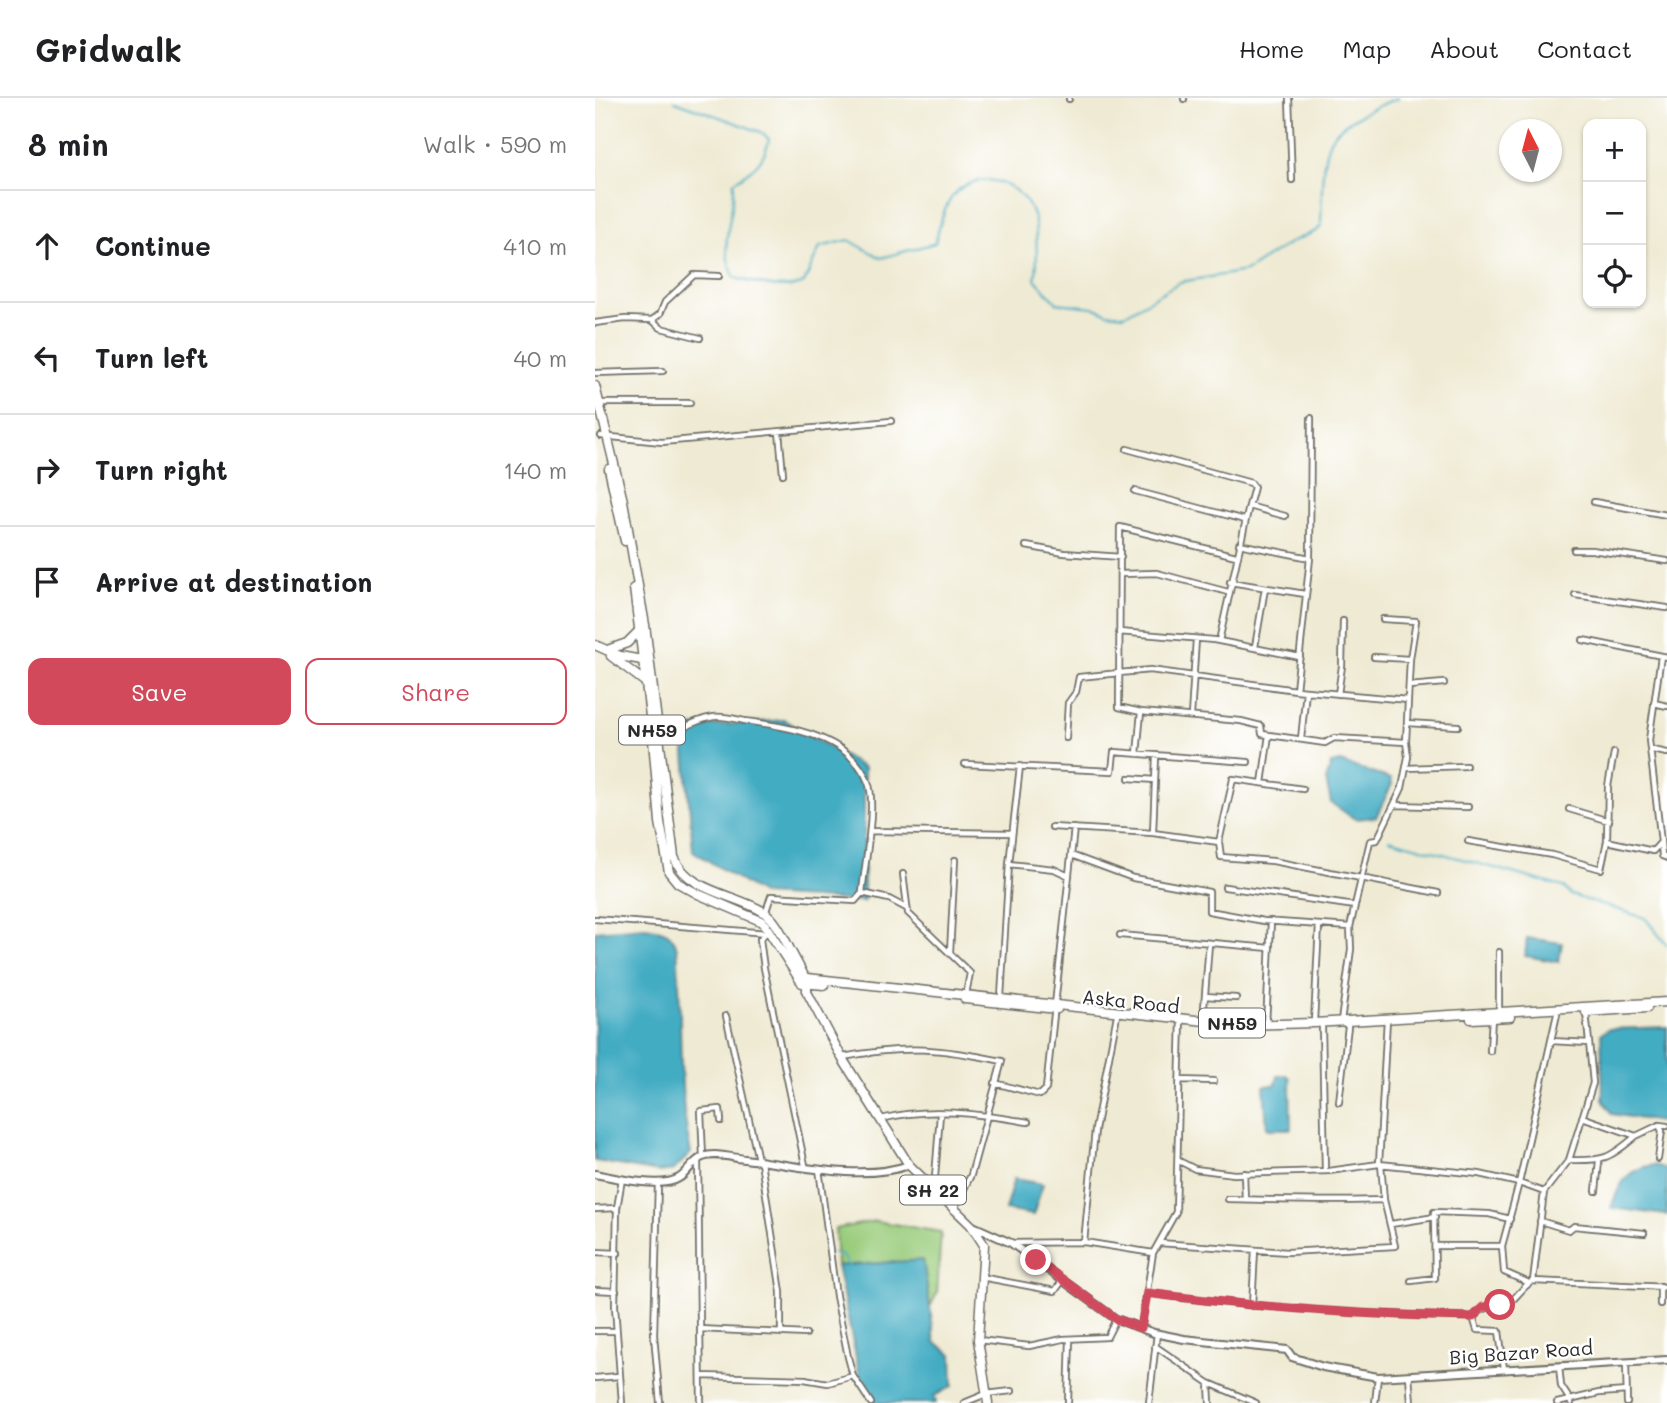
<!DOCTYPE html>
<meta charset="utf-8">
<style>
:root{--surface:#fff;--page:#f6f6f6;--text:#202124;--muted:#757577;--line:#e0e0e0;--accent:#d1495b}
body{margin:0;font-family:Mali,sans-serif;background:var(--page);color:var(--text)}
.controls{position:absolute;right:21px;top:21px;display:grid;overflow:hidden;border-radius:14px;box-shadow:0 2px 5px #0004}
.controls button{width:63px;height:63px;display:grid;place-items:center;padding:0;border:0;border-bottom:2px solid var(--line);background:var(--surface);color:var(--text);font:35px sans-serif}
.compass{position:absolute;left:904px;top:21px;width:63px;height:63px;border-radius:50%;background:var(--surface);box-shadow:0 2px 5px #0004;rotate:354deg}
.stop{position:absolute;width:21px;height:21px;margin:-16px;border:5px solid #d1495b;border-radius:50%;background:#fff}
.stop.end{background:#d1495b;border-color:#fff;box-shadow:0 2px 7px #0008}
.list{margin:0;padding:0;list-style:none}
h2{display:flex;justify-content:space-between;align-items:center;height:91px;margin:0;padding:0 28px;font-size:30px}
h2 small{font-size:23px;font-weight:400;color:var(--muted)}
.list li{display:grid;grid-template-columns:46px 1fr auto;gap:21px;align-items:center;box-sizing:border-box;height:112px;padding:0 28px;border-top:2px solid var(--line)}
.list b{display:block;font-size:26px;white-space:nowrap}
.list em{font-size:23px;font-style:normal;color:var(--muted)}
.actions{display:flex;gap:14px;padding:21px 28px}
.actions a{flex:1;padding:16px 0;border:2px solid var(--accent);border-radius:14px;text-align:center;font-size:24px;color:var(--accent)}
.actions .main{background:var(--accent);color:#fff}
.icon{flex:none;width:38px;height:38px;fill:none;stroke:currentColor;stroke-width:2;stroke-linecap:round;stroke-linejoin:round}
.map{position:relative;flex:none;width:1072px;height:1305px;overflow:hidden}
header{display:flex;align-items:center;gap:42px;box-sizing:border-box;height:98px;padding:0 35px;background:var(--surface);border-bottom:2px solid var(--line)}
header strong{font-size:33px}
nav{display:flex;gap:38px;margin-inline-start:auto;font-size:24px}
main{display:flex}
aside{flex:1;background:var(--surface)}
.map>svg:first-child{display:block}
.green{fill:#9acc7c;stroke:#627c54;stroke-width:2}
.water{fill:#43acc3;stroke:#376c77;stroke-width:2}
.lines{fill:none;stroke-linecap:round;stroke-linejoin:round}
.stream{stroke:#43acc3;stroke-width:2}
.minor-casing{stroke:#706e66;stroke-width:8}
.tertiary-casing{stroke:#706e66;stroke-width:10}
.primary-casing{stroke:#706e66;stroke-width:11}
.trunk-casing{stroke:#706e66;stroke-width:11}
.minor{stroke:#fff;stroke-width:4.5}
.tertiary{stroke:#fff;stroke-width:6}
.primary{stroke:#fff;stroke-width:8}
.trunk{stroke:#fff;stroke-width:8}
.route{stroke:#d1495b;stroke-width:9}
.labels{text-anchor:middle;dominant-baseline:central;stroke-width:5;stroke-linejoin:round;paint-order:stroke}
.shield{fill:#fff;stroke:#6b6b6b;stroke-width:2}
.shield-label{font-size:18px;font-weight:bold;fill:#2b2b2b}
.street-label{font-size:19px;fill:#2b2b2b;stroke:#fff}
</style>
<header>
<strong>Gridwalk</strong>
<nav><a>Home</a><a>Map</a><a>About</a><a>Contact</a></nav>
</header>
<main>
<aside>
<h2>8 min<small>Walk · 590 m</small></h2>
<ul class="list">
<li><svg class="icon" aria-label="ahead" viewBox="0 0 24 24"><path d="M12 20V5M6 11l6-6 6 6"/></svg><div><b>Continue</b></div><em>410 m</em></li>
<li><svg class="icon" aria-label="left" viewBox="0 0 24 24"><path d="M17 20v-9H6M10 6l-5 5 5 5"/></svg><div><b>Turn left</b></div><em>40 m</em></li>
<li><svg class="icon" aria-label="right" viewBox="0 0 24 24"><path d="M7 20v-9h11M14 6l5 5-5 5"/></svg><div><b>Turn right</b></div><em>140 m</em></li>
<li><svg class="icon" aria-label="arrive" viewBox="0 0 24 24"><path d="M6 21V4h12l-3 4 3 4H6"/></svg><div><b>Arrive at destination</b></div></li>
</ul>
<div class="actions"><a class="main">Save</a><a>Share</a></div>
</aside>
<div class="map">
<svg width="1072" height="1305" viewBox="0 0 1072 1305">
<rect width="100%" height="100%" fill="#fff"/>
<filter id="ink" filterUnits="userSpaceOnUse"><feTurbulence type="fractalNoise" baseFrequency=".0143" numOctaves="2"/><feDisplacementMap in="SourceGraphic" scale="14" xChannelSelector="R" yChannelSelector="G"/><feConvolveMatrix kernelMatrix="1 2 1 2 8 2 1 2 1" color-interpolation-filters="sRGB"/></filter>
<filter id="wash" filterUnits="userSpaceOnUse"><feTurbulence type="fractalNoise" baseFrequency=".00686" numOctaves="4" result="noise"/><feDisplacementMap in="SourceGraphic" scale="28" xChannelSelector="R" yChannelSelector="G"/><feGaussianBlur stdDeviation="1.57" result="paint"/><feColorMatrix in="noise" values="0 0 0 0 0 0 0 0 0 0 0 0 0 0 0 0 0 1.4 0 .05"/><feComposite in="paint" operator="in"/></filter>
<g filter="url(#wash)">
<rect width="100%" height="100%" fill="#efead3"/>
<path class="green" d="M280,1123L346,1134L342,1195L335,1209L328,1162L242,1168L240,1131Z"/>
<path class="water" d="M190,622L269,670V803L168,797L98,753L88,630Z
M745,664L796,681L797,686L781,719L760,721L736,705L731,682L736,666Z
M50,829C68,832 76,832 82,850C88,919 81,988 96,1055L79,1072L63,1074L0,1063V833Z
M932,840L967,845L964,864L930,858Z
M1072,929V1025L1017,1016L1008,1002L1006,936L1013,931Z
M692,977L695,980L696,1031H672L669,988L681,987L683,978Z
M1059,1067L1072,1071V1117L1016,1110C1024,1086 1032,1070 1059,1067Z
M419,1081L448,1086L438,1117L410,1112Z
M328,1162L340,1244L357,1256L358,1288L339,1298L341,1305H281L266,1283L242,1168Z"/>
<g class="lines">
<path class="stream" d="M80,3L166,34L174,41C169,65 158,71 139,84C140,121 121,144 140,180C162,185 187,194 209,185L225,149L254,142L286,160L340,145C344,131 348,111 357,99C380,69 426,82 438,117C442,127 443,171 440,181L462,205L498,209L512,215L529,217L585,184L651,173L696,144L721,133L726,128C727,106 725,57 737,39C749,22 784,7 803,0
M794,741L968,789L976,797L1050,820L1072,847
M237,1155L246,1157L254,1168"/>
</g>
</g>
<g filter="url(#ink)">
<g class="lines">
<g class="minor-casing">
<path id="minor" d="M474,0V1
M589,0V1
M694,0L697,82
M57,222L66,230L105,240
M0,225L30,221L57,222L65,216L70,204L99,177L124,178
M0,275L68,273
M0,305H95
M184,334L188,376
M6,338L67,344L296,323
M532,351L656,385L659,389L654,408L690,418
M540,393L650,422
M999,404L1072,417
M644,446L715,460
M431,448L469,455L526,459
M979,452H997L1072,463
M641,458L525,429L524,609L546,614L646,623L666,628L667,636L730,645L739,640L811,644
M525,476L562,475L633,494
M635,484L710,496
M980,497L1072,510
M524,534L619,542L705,559
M988,542L1072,559
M624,543L654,408
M660,549L670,490
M779,559L815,561
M814,588L849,585
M701,592L715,460L716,320
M743,596L747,568L748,523
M1059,605L1072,608
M596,618L601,541
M812,625L863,628
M65,640C85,634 97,622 119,619C129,618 140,621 150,623C193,629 255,637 273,684C282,705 269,770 267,795L260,803L176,798L170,816
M471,640L473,605L481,594L484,579L555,572L701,592L813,602
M706,641L711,593
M1058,652L1072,655
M1019,655L1013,688L1012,743L1058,753L1066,744L1054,642L1066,558
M542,656L546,614
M370,666L517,673L519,654L653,664
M811,670L871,668
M534,680L560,682
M667,685L674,637
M799,707L873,709
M974,711L1014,723
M457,729L558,735L624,744L626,759L678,763L843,795
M275,733L417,735
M558,735L561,658
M873,743L957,757L1006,771L1012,743
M624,744L638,681L708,691
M1066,745L1067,758L1072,760
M476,757L538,780L614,794V813L669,823L755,829
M414,766L459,771L474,778
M308,776L313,815L375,875L371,896
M630,789L760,808
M267,795L294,801L311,810
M0,821L172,835
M174,832L165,841L169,870L210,1067
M525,837L675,850
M355,854L360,762
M904,854V913
M610,898L641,900
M406,899L414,766L425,668
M131,918L163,1062
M608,922L614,846
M719,924L724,827
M671,927L676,823
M727,929L730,1073
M956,943L994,945
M895,953L897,920
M248,959C311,947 345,950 407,963L376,1077L359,1111
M584,982L619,983
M400,985L445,997L451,991L479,730
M744,1004L753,928L746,923L756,851L755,829L775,743L782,742L807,690L813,659L811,644L815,561L821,523L788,521
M987,1019L1041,1038L1064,1027L1072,1028
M286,1021C334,1008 384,1016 433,1024
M108,1059L106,1013L125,1011L126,1023
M1063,1061L1067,1033L1064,1027
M103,1062L106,1305
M974,1062C1009,1063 1014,1061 1041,1038
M584,1063L600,1071L639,1076L734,1073L784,1066L884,1076L924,1085L962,916
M166,1064L186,1194V1233
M784,1066L792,921
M224,1071L241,1198L253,1259L258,1278L276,1305
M649,1075L650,1101
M63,1085L59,1237L65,1305
M339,1092L345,1016
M1001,1093L1004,1063
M633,1101C686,1102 737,1104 789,1102
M0,1111L22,1110
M945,1123L974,1132L979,1128L1049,1135
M796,1126L840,1119
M489,1144L500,1032L522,917
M417,1145L489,1144L558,1155
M564,1145L693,1154L800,1148L789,1102L786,1066
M841,1148H907L924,1085L949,1094
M907,1148L909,1174L934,1185
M0,1154L23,1155
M386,1179L460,1193L468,1182
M816,1183L840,1180L839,1114L894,1116L915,1121
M938,1183L949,1094L974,1062L998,985L991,914
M0,1192L21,1193
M552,1195C660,1210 769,1217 878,1219
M1065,1206V1188
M657,1208L660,1152
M546,1230L558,1155L581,1114L586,920
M105,1231L211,1236
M0,1233H21
M384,1242L434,1248L468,1241L512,1239L521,1221
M560,1248L614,1285L661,1305
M1031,1264L1032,1305
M909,1271L904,1233L882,1232L878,1219C892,1204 902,1213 916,1203C924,1197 928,1188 938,1183L1072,1189
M814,1277L816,1305
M106,1278L211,1281
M0,1280L24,1278
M209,1281L233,1285L258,1278
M614,1285L615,1305
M27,1305L20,1208L22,1110L27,1081
M369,1305L391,1296L417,1293
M473,1305L475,1241
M554,1305L562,1235
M780,1305L783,1279
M962,1305L975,1302L966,1288L964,1268
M976,1305L975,1302L1004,1295L1032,1293"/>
</g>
<g class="tertiary-casing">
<path id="tertiary" d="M0,1076C20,1080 67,1091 84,1080C93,1075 98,1062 108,1059C120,1054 138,1060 150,1061C200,1067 267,1084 314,1067
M378,1128L416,1145L521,1221L559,1235L589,1241L692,1252L697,1259L728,1269L783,1279L1072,1262"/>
</g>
<g class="primary-casing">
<path id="primary" d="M0,547L25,558L52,563
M15,551L32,545L44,533
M16,558L50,584
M212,894L247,960L314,1067L376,1127L389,1147L383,1242L393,1305"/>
</g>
<g class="trunk-casing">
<path id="trunk" d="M0,288L28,403L50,527L79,759C93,794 140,796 169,814C183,823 191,845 199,859C205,871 213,881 212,894
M14,371L30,443
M39,490L58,642L65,724L74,774L83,785L103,796L168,824L205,882
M203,879L647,927L719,925L1072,904
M207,885L229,887
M370,901L462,911
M991,914L1052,910
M876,921L915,919"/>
</g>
<use href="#minor" class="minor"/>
<use href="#tertiary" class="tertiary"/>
<use href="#primary" class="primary"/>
<use href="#trunk" class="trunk"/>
</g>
</g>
<g class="lines" filter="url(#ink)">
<path class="route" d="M441,1162L521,1221L546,1230L552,1195C660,1209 769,1218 878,1219L888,1209L905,1207"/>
</g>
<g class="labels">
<g class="shield">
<rect x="24" y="617.5" width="66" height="29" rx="5"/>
<rect x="604" y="910.5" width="66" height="29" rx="5"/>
<rect x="305" y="1077.5" width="66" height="29" rx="5"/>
</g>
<g class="shield-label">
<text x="57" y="632">NH59</text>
<text x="637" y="925">NH59</text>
<text x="338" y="1092">SH 22</text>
</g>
<g class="street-label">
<text transform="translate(536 903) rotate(6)">Aska Road</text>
<text transform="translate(926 1254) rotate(-4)">Big Bazar Road</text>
</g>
</g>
</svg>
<div class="controls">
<button>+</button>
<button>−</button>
<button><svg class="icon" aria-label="locate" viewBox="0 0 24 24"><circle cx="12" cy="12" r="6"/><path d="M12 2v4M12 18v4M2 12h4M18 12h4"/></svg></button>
</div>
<svg class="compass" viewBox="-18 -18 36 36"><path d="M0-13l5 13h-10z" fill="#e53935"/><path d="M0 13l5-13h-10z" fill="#757577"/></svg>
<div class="stop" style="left:905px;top:1207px"></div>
<div class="stop end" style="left:441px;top:1162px"></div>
</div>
</main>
